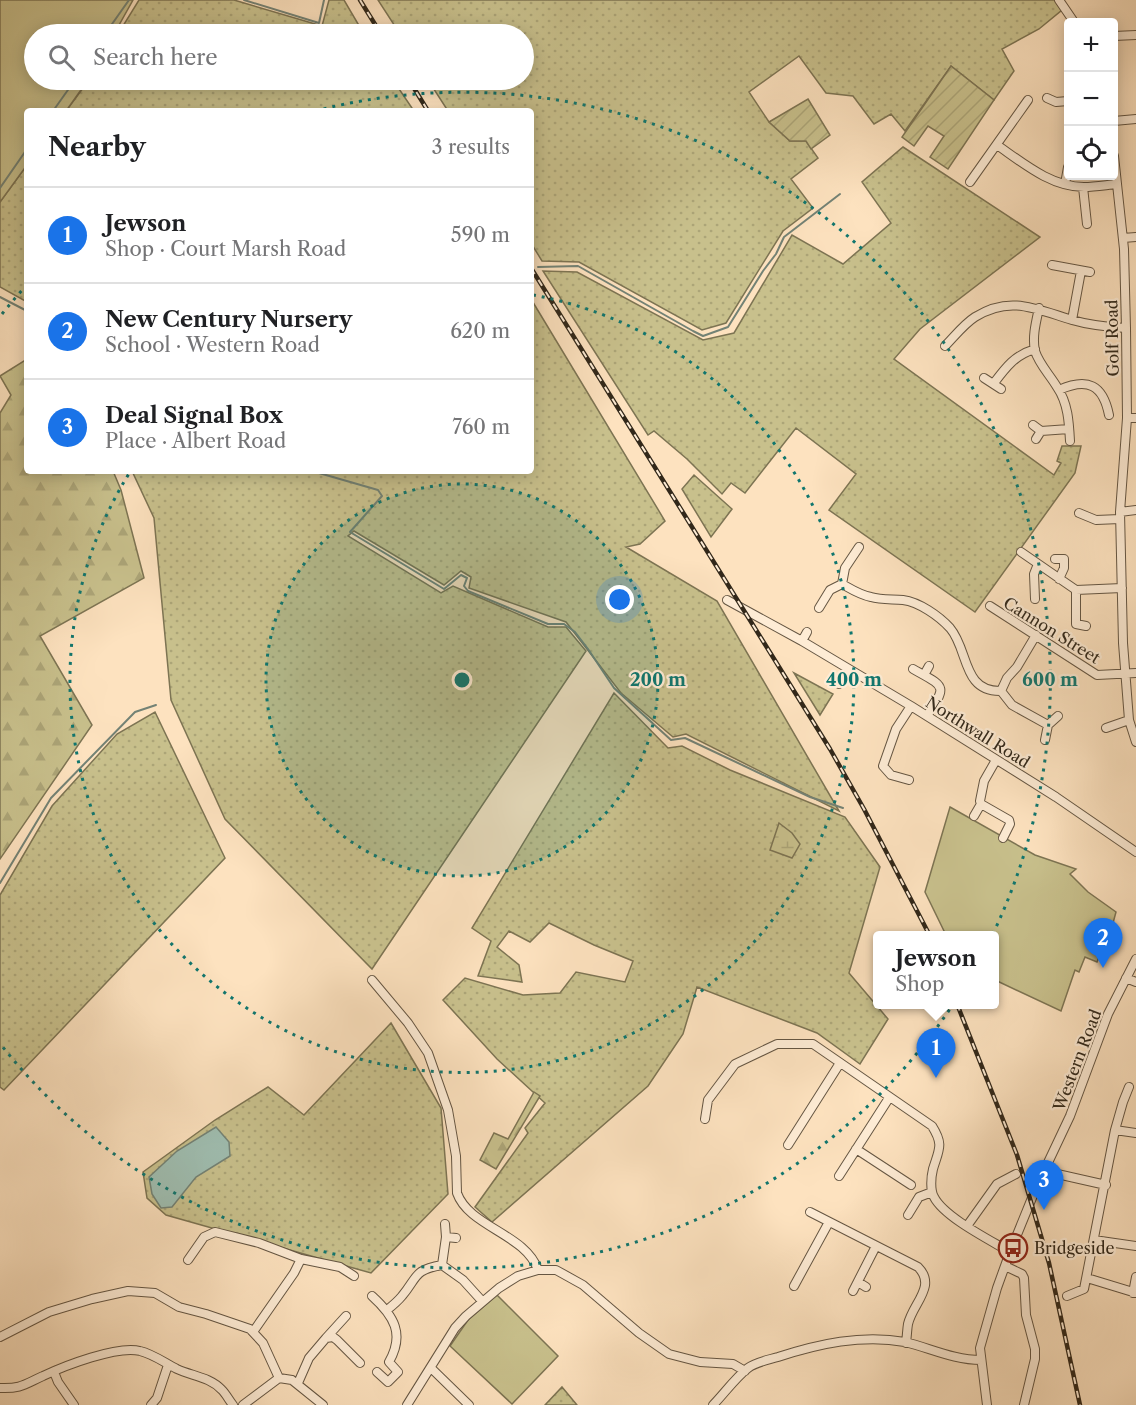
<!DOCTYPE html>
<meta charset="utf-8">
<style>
:root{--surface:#fff;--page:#f6f6f6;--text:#202124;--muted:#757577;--line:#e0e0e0;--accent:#1a73e8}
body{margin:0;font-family:"Libre Caslon Text",serif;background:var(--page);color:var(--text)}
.controls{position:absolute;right:18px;top:18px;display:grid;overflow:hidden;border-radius:6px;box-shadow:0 3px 15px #0003}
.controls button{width:54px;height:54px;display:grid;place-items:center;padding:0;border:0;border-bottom:2px solid var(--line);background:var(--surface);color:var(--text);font:30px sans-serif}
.you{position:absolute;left:620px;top:600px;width:21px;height:21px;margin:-15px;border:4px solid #fff;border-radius:50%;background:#1a73e8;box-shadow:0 0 0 9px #1a73e833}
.badge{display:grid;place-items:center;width:39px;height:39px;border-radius:50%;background:var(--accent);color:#fff;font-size:20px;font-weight:700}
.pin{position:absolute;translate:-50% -50px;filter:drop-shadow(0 2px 3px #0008)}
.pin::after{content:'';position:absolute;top:32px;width:21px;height:18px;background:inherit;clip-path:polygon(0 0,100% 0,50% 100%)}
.popup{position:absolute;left:873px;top:931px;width:126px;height:78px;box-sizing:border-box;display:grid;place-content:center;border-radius:6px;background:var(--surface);filter:drop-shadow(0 2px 4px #0005);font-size:20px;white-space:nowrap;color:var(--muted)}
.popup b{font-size:22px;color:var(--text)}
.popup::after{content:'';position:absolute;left:50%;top:100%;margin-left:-12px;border:12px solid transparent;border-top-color:var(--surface)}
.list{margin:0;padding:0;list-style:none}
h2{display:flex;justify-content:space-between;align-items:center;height:78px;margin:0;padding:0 24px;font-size:26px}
h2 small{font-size:20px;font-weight:400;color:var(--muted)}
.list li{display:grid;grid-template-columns:39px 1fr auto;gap:18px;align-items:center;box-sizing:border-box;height:96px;padding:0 24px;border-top:2px solid var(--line)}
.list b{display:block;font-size:22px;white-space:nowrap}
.list p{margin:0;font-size:20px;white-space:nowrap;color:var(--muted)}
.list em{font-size:20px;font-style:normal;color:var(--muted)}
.icon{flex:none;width:33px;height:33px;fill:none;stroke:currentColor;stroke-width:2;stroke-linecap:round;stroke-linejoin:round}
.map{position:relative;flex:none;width:1136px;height:1405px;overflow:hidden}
.search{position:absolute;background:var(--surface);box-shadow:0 3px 15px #0003;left:24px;top:24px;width:510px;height:66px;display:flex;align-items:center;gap:15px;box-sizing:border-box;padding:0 21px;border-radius:33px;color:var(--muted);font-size:22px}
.panel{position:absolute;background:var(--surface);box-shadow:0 3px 15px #0003;left:24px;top:108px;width:510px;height:366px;border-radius:6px}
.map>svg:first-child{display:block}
.grass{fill:url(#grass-dots);stroke:#7d7453;stroke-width:1.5}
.forest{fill:url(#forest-firs);stroke:#7d7453;stroke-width:1.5}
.wetland{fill:url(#wetland-marsh);stroke:#7d7453;stroke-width:1.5}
.park{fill:#c8c08c;stroke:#7d7453;stroke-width:1.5}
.garden{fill:url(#garden-furrows);stroke:#7d7453;stroke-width:1.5}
.water{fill:#9fbeb1;stroke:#738275;stroke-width:1.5}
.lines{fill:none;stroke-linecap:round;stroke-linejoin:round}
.stream{stroke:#738275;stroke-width:2}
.minor-casing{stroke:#655643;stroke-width:10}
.minor{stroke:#feecd5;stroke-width:8}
.rail-casing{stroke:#32281a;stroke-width:4.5}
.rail{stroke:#feecd5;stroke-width:2;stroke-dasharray:7;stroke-linecap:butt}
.ring{fill:none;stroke:#0f766e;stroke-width:3;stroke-dasharray:3 6}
.labels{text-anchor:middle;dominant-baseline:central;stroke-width:4.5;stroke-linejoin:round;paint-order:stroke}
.street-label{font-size:16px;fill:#32281a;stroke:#feecd5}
.poi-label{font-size:16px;fill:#32281a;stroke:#feecd5;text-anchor:start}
.centre{fill:#0f766e;stroke:#feecd5;stroke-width:3}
.ring-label{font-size:18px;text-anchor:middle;font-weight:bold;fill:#0f766e;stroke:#feecd5;stroke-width:4.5;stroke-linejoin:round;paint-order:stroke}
</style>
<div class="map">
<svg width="1136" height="1405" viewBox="0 0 1136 1405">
<defs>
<pattern id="grass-dots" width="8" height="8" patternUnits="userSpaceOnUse" patternTransform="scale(1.5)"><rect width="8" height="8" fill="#c8c08c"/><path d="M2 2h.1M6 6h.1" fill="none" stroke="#aca578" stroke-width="1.8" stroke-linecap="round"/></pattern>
<pattern id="forest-firs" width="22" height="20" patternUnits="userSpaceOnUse" patternTransform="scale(1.5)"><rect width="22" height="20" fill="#c8c08c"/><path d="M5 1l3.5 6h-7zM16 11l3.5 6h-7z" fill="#aca578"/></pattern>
<pattern id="wetland-marsh" width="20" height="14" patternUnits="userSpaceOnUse" patternTransform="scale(1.5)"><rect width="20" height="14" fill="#c8c08c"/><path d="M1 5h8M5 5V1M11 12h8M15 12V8" fill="none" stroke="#aca578"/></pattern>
<pattern id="garden-furrows" width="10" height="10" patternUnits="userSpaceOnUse" patternTransform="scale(1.5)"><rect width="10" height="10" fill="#c8c08c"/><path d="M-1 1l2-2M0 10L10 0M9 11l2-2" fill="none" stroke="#aca578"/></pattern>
</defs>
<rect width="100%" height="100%" fill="#fde2bf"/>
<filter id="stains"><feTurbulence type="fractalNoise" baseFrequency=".00333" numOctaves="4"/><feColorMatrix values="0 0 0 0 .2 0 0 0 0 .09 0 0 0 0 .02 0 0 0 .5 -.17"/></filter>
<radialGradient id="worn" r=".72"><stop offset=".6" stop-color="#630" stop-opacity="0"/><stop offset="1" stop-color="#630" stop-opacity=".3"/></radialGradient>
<path class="grass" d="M139,0H234L322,26L329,0H344L364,34H118Z
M378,0H1055L1062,10L1039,29L1002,49L1014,71L994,100L951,66L905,131L891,114L874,124L853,96L826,93L799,56L749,92L769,122L790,141H806L818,158L791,179L813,208L783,231L726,323L702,330L579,262L542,261L531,243V111H448L428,80H524V34H400Z
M89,80H393L414,111H66Z
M903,147L1040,237L920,329L894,359L1054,475L1061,463L1057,461L1062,446H1081L1075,473L975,612L829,510L856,474L796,428L745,493L731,483L722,494L687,459L654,431L648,435L543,271L577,272L703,340L734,333L792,235L843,264L891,223L862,182Z
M27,165V302L0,287V202Z
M531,299L665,521L640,544L626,547L717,601L839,811L686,734L673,737L621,693L566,622L469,588L471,577L461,571L444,585L354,531L348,536L441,593L453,586L548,627H566L586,651L372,969L225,819L171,700L154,518L132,471H531Z
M694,475L732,509L711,537L682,489Z
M794,673L833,694L820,715Z
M614,693L668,748L682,746L730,770L845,817L880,867L849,973L888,1019L860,1064L817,1033L697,987L683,1034L648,1086L492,1222L475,1207L528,1133L525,1128L545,1103L497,1059L443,1000L465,978L523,995L560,993L576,972L625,982L633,961L594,945L549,923L530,942L509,931L497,947L519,965L522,982L478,976L491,941L472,928Z
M155,712L225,858L4,1090L0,1087V895L52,806L117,734Z
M391,1023L441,1108L448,1194L371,1273L166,1215L147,1198L143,1172L215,1120L268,1087L304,1115Z
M562,1387L577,1405H545Z"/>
<path class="forest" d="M27,359V471H113L121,490L144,578L40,636L92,725L0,859V413L11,395L0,376Z
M534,1092L540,1096L496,1169L480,1160L494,1133L508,1139Z"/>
<path class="wetland" d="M779,823L792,833L800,844L792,858L770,850Z"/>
<path class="park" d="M0,0H133L114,34H34V80H88L66,111H27V165L0,202Z
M950,807L1035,855L1076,869L1070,874L1088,892L1116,912L1107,945L1103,946L1097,962L1085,957L1079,972L1075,970L1061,1011L995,980L994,936L946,935L925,892Z
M497,1295L558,1356L512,1404L450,1346L468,1320Z"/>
<path class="garden" d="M951,66L994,100L948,169L930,157L944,136L928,126L914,146L902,137Z
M808,99L830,135L811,149L806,141H790L769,122Z"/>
<path class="water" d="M216,1127L229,1142L230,1156L196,1177L172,1207L161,1208L152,1194L149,1177L177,1151Z"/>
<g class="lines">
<path class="stream" d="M244,0L319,23L324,0
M105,34L129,0
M53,111L75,80
M0,188L27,149
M538,267L578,266L693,331L703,336L728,327L763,271L776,254L784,237L840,194
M0,297L27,311
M312,471L378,490L382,496L350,532L444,589L461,575L467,578L464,586L468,591L548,624H564L575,632L588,649L614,688L671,740L685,738L810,797L843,808
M0,883L51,798L135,712L156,705"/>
<g class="minor-casing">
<path id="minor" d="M1059,0L1074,22
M1114,36L1136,35
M1047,98L1056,102L1068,101
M1114,121L1136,119
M997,145C1023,163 1051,187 1084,187C1095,187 1106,185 1117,184
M1114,156L1124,249L1126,328L1127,418L1120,512L1123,643L1129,720L1136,742
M970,182L1028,100
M1065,184L1068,167
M1083,187L1087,224
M1123,238L1136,237
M1052,265L1090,272
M1039,308C1036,322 1032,337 1035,351C1039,364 1050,375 1057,387C1068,403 1069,422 1070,441
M1072,320L1081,271
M945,346C954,337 964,324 975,317C1010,295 1036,309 1072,320C1089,325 1108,327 1126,328
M984,378L1001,389
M994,383C1006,367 1015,355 1035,349
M1059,390C1088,377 1103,385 1109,415
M1127,418H1136
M1033,425L1041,431
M1036,439L1041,431L1069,429
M1120,512L1136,510
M1079,513L1096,520L1120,519
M1021,552L1076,590L1122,588
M1055,559H1064V568L1059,579
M842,584L845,568L859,547
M1076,590V624L1086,626
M1035,599L1034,574L1038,564
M727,600L802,641L911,706L1056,797L1136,852
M990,606L1097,675L1136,673
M819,608L830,590L842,584C851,589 860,595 871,597C881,600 892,599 903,600C919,602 939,616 950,628C969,650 962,692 1001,691
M1036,635L1017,667L1007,678L1001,691L1012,705L1048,725
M802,641L807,632
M913,669C945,687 948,685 927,716
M924,675L929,666
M839,684L848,669
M1106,728L1129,720
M1045,740L1048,725L1058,716
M996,760L984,781L980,801L981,804L1009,820L1010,824L1003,838
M909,780L891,775L883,766L896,729L911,706
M974,816L981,804
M1126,978L1136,982
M372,980L408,1023L428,1053L448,1110L456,1156L457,1193C469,1227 526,1234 538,1270
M705,1119L708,1100L735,1064L777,1044H813L932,1126C944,1145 939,1149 933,1169C931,1177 930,1190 934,1197C944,1217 990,1240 1010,1252
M1115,1130L1136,1133
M788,1145L840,1063
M856,1149L911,1185
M1044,1171L1106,1185
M839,1176L889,1098
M810,1212L918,1267C937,1286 913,1303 908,1324C907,1330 907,1336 906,1343
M908,1215L919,1197L932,1192
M445,1224L446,1237L456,1238
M967,1226L997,1184L1016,1174
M1094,1240L1136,1246
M188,1260L204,1237L215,1232L259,1243L301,1259L340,1267L354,1276
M442,1265L446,1237
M1005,1266L1022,1274L1024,1278L1026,1315L1035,1349V1359L1024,1405
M1087,1278L1136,1293
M858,1282L866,1287
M794,1286L829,1222
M853,1291L876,1246
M1133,1293L1136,1277
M372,1296C394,1316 405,1334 389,1362L398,1372L388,1382L377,1372
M1067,1296L1084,1289L1115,1130L1123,1102L1129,1087
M387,1310C392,1306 398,1301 402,1296C418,1277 413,1270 442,1265L463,1280L482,1301
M253,1332L294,1273L301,1259
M0,1337L49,1312L92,1299L128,1291L155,1293L179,1307L206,1314L250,1329L263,1343L279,1378
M326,1338L346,1316
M431,1368L469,1405
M54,1372L58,1382L74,1405
M298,1383L309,1358L326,1338L333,1337L337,1340L360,1363
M0,1388C21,1389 25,1384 43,1376C64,1366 118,1345 140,1351C153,1354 165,1363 177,1369C192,1376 210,1377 222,1390C226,1394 229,1400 233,1405
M151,1405L157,1398L168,1365
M243,1405L279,1378L292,1380L323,1405
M407,1405L455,1328L466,1316L499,1288L518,1276L538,1270H556L583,1285L639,1333L669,1354L700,1362L733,1364L745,1371
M713,1405C724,1394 735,1378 748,1368C756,1362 768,1360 778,1357C818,1344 862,1334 905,1342C930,1348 954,1360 981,1360
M987,1405L980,1348L997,1288L1010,1252L1036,1188L1070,1116L1108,1014L1136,959"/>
</g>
<use href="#minor" class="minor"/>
<g class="rail-casing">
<path id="rail" d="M360,0L381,34
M409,80L428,111
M531,268L830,749L864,809L930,936
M957,1004L1017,1155L1049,1263L1080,1405"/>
</g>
<use href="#rail" class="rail"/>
</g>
<circle cx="462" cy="680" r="196" fill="#0f766e" fill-opacity=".12"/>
<g class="ring">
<circle cx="462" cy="680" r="196"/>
<path d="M533 295A392 392 0 1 1 130 472"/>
<path d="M2 314A588 588 0 0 1 25 287M315 111A588 588 0 1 1 2 1046"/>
</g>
<defs>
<g id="bus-ring" transform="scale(1.5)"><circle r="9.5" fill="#feecd5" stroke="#8f2418" stroke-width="1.5"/><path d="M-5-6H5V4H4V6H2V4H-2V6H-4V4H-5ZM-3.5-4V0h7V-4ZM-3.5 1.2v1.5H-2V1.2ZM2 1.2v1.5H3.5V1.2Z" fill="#8f2418"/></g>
</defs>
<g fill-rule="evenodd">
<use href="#bus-ring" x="1013" y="1248"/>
</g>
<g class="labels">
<g class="street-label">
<text transform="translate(1112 338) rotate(-91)">Golf Road</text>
<text transform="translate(1052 630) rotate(32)">Cannon Street</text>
<text transform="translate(978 732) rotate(32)">Northwall Road</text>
<text transform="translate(1077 1060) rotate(-69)">Western Road</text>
</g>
<g class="poi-label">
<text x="1034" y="1248">Bridgeside</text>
</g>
</g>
<circle cx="462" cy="680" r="9" class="centre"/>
<g class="ring-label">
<text x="658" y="686">200 m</text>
<text x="854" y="686">400 m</text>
<text x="1050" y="686">600 m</text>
</g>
<rect width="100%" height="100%" filter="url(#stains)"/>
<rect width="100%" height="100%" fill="url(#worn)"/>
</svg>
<div class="controls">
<button>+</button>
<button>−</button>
<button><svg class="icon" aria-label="locate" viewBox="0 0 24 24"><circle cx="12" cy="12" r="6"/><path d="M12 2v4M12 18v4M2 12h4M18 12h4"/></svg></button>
</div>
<div class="you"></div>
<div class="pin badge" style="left:936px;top:1078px">1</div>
<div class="popup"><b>Jewson</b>Shop</div>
<div class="pin badge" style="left:1103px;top:968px">2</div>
<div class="pin badge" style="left:1044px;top:1210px">3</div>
<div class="search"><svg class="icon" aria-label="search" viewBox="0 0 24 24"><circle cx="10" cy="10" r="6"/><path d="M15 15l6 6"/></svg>Search here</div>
<section class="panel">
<h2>Nearby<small>3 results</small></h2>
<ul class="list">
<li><span class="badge">1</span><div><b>Jewson</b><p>Shop · Court Marsh Road</p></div><em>590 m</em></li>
<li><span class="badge">2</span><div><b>New Century Nursery</b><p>School · Western Road</p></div><em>620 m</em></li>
<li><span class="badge">3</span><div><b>Deal Signal Box</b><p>Place · Albert Road</p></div><em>760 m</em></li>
</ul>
</section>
</div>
